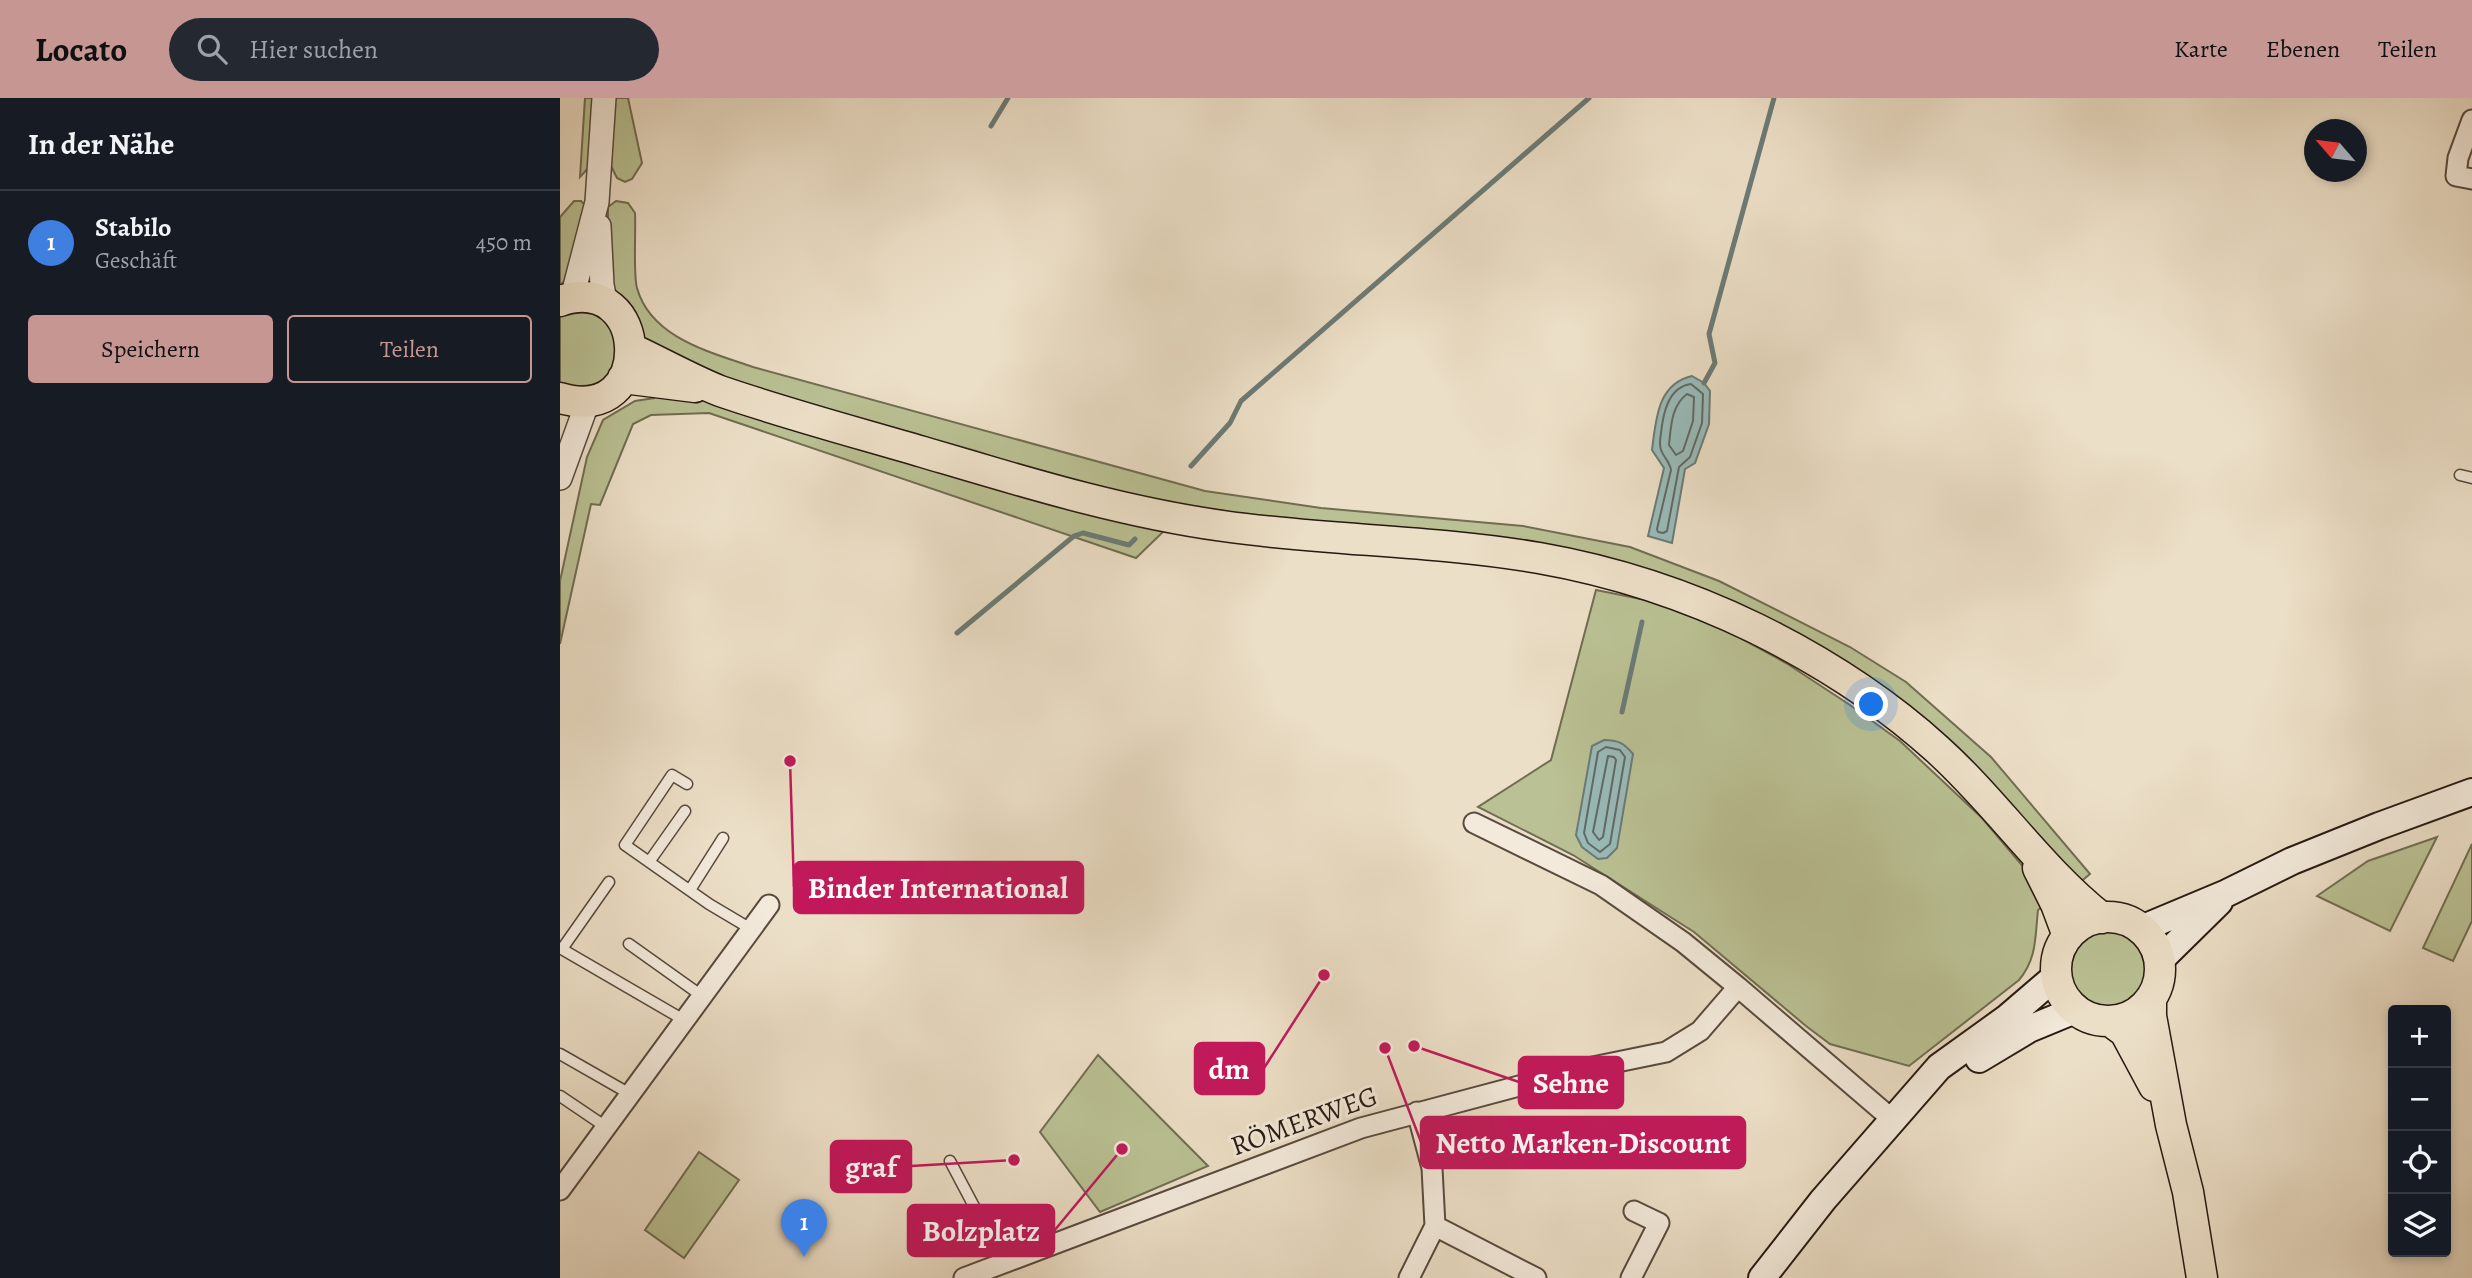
<!DOCTYPE html>
<html lang="de">
<meta charset="utf-8">
<style>
:root{--surface:#171b24;--page:#242831;--text:#f1f3f6;--muted:#9ea1a6;--line:#363941;--accent:#c59692}
body{margin:0;font-family:Alegreya,serif;background:var(--page);color:var(--text)}
.controls{position:absolute;right:21px;bottom:21px;display:grid;overflow:hidden;border-radius:7px;box-shadow:0 4px 10px #0003}
.controls button{width:63px;height:63px;display:grid;place-items:center;padding:0;border:0;border-bottom:2px solid var(--line);background:var(--surface);color:var(--text);font:35px sans-serif}
.compass{position:absolute;left:1744px;top:21px;width:63px;height:63px;border-radius:50%;background:var(--surface);box-shadow:0 4px 10px #0003;rotate:298deg}
.you{position:absolute;left:1312px;top:607px;width:24px;height:24px;margin:-18px;border:5px solid #fff;border-radius:50%;background:#1a73e8;box-shadow:0 0 0 10px #1a73e833}
.badge{display:grid;place-items:center;width:46px;height:46px;border-radius:50%;background:var(--accent);color:#fff;font-size:23px;font-weight:700}
.pin{position:absolute;translate:-50% -58px;filter:drop-shadow(0 2px 4px #0008)}
.pin::after{content:'';position:absolute;top:37px;width:24px;height:21px;background:inherit;clip-path:polygon(0 0,100% 0,50% 100%)}
.list{margin:0;padding:0;list-style:none}
h2{display:flex;justify-content:space-between;align-items:center;height:91px;margin:0;padding:0 28px;font-size:30px}
h2 small{font-size:23px;font-weight:400;color:var(--muted)}
.list li{display:grid;grid-template-columns:46px 1fr auto;gap:21px;align-items:center;box-sizing:border-box;height:105px;padding:0 28px;border-top:2px solid var(--line)}
.list b{display:block;font-size:26px;white-space:nowrap}
.list p{margin:0;font-size:23px;white-space:nowrap;color:var(--muted)}
.list em{font-size:23px;font-style:normal;color:var(--muted)}
.actions{display:flex;gap:14px;padding:21px 28px}
.actions a{flex:1;padding:16px 0;border:2px solid var(--accent);border-radius:7px;text-align:center;font-size:24px;color:var(--accent)}
.actions .main{background:var(--accent);color:#111}
.icon{flex:none;width:38px;height:38px;fill:none;stroke:currentColor;stroke-width:2;stroke-linecap:round;stroke-linejoin:round}
.map{position:relative;flex:none;width:1912px;height:1180px;overflow:hidden}
header{display:flex;align-items:center;gap:42px;box-sizing:border-box;height:98px;padding:0 35px;background:var(--accent);color:#111}
header strong{font-size:33px}
nav{display:flex;gap:38px;margin-inline-start:auto;font-size:24px}
.search{width:490px;height:63px;background:var(--page);display:flex;align-items:center;gap:18px;box-sizing:border-box;padding:0 24px;border-radius:38px;color:var(--muted);font-size:26px}
main{display:flex}
aside{flex:1;background:var(--surface)}
.map>svg:first-child{display:block}
.green{fill:#bac194;stroke:#706d52;stroke-width:2}
.water{fill:#99bcba;stroke:#6b7b76;stroke-width:2}
.lines{fill:none;stroke-linecap:round;stroke-linejoin:round}
.shore{stroke:#606a66;stroke-width:2}
.stream{stroke:#6b7b76;stroke-width:5}
.service-casing{stroke:#584a3e;stroke-width:13}
.minor-casing{stroke:#584a3e;stroke-width:23}
.tertiary-casing{stroke:#584a3e;stroke-width:26}
.secondary-casing{stroke:#271911;stroke-width:30}
.primary-casing{stroke:#271911;stroke-width:33}
.service{stroke:#f3eadb;stroke-width:10}
.minor{stroke:#f3eadb;stroke-width:19}
.tertiary{stroke:#f3eadb;stroke-width:23}
.secondary{stroke:#f3eadb;stroke-width:26}
.primary{stroke:#ecdfc7;stroke-width:30}
.labels{text-anchor:middle;dominant-baseline:central;stroke-width:6;stroke-linejoin:round;paint-order:stroke}
.street-label{font-size:28px;fill:#271911;stroke:#f3eadb}
.leader{fill:none;stroke:#c2185b;stroke-width:2.5}
.callout-dot{fill:#c2185b;stroke:#f3eadb;stroke-width:2.5}
.callout{fill:#c2185b;stroke:#c2185b;stroke-width:2.5}
.callout-label{font-size:30px;text-anchor:middle;font-weight:bold;fill:#fff}
</style>
<header>
<strong>Locato</strong>
<div class="search"><svg class="icon" aria-label="search" viewBox="0 0 24 24"><circle cx="10" cy="10" r="6"/><path d="M15 15l6 6"/></svg>Hier suchen</div>
<nav><a>Karte</a><a>Ebenen</a><a>Teilen</a></nav>
</header>
<main>
<aside>
<h2>In der Nähe<small></small></h2>
<ul class="list">
<li><span class="badge" style="background:#3f7fe0">1</span><div><b>Stabilo</b><p>Geschäft</p></div><em>450 m</em></li>
</ul>
<div class="actions"><a class="main">Speichern</a><a>Teilen</a></div>
</aside>
<div class="map">
<svg width="1912" height="1180" viewBox="0 0 1912 1180">
<rect width="100%" height="100%" fill="#ecdfc7"/>
<filter id="stains"><feTurbulence type="fractalNoise" baseFrequency=".00286" numOctaves="4"/><feColorMatrix values="0 0 0 0 .2 0 0 0 0 .09 0 0 0 0 .02 0 0 0 .5 -.17"/></filter>
<radialGradient id="worn" r=".72"><stop offset=".6" stop-color="#630" stop-opacity="0"/><stop offset="1" stop-color="#630" stop-opacity=".3"/></radialGradient>
<path class="green" d="M25,0H36L30,68L20,79Z
M54,0H68L82,65L72,81L65,84L57,80L51,68Z
M14,103H21L27,109L9,175L0,189V119Z
M56,103L68,105L75,115C76,133 73,175 77,190C91,240 150,254 193,269L645,393L761,410L963,428L1070,449L1159,483L1290,549L1346,584L1431,659L1530,776L1518,786L1413,666L1172,505L701,423L525,388L416,353L208,295L124,266L93,252L77,233L48,188V109Z
M36,211L62,246L45,286L0,290V212Z
M96,291L119,294L606,431L576,460L149,315L91,317L73,326L40,407L31,406L0,546V483L27,359L43,322L75,303L94,300Z
M1036,492L1101,505L1164,531L1226,565L1290,607L1340,643L1422,720L1466,772L1485,807L1478,812C1475,839 1477,861 1459,882L1349,968L1270,946L1246,928L1134,834L1013,757L918,709L991,662Z
M1877,739L1830,833L1757,798L1808,763Z
M1912,746V823L1893,863L1863,850Z
M1506 871a43 43 0 1 1 86 0a43 43 0 1 1-86 0Z
M538,957L648,1068L540,1114L480,1034Z
M139,1054L179,1082L124,1160L85,1132Z"/>
<path class="water" d="M1132,278L1144,285L1150,293L1149,326L1135,365L1125,371L1112,445L1088,438L1104,370L1092,352C1096,322 1097,286 1132,278Z
M1044,642C1058,642 1064,645 1073,656L1057,750L1047,760L1038,761L1022,749L1016,737L1032,648Z"/>
<g class="lines">
<path class="shore" d="M1131,286L1143,296L1142,325L1130,359L1119,369L1107,433L1103,435L1098,434L1097,431L1111,372C1110,364 1104,360 1101,352C1099,347 1100,341 1101,335C1103,316 1108,289 1131,286Z
M1127,296L1134,299L1133,323L1123,353L1116,357L1109,347C1111,329 1111,308 1127,296Z
M1046,649L1060,652L1065,659L1050,746L1040,754L1028,745L1024,735L1038,654Z
M1048,658L1054,659L1056,662L1043,739L1039,742L1033,734Z"/>
<path class="stream" d="M431,28L448,0
M1144,285L1155,265L1149,236L1214,0
M631,368L670,325L681,303L1029,0
M397,535L514,438L523,435L569,447L575,441
M1062,614L1082,524"/>
<g class="service-casing">
<path id="service" d="M1900,377L1912,380
M127,686L112,677L65,747L149,806L191,831
M89,764L125,713
M130,792L163,740
M69,846L142,898
M0,850L124,922
M2,851L49,784
M0,956L70,996
M0,998L46,1029
M390,1063L444,1165
M371,1128L417,1113"/>
</g>
<g class="minor-casing">
<path id="minor" d="M1912,22L1898,60L1896,78L1912,81
M914,725L1041,787L1123,844L1178,889
M0,1092L209,807
M875,1128L976,1180
M404,1180L801,1030L1023,971L1106,954L1140,933L1178,889L1333,1022
M849,1180L875,1128L872,1070L857,1014
M1071,1180L1099,1125L1074,1113"/>
</g>
<g class="tertiary-casing">
<path id="tertiary" d="M39,128L42,187L46,207
M12,200L37,104L44,0
M0,380L28,303"/>
</g>
<g class="secondary-casing">
<path id="secondary" d="M1581,831L1667,795L1732,763L1819,728L1912,694
M1599,863L1659,804
M1419,961L1469,931L1515,912
M1202,1180L1263,1102L1379,969L1447,920L1496,878"/>
</g>
<g class="primary-casing">
<path id="primary" d="M0,203C90,172 97,329 0,300
M72,251C100,264 132,282 160,293C227,316 295,334 363,354C461,383 561,414 663,428C768,443 874,442 979,460C1053,473 1127,497 1195,530C1260,562 1323,602 1377,651C1436,704 1480,771 1542,820
M63,280L135,289
M1478,770L1496,806L1508,838
M1496 871a52 52 0 1 1 104 0a52 52 0 1 1-104 0Z
M1591,900V918L1611,1027L1628,1094L1642,1180
M1550,923L1565,934L1594,988"/>
</g>
<use href="#service" class="service"/>
<use href="#minor" class="minor"/>
<use href="#tertiary" class="tertiary"/>
<use href="#secondary" class="secondary"/>
<use href="#primary" class="primary"/>
</g>
<g class="labels">
<g class="street-label">
<text transform="translate(744 1023) rotate(-20)">RÖMERWEG</text>
</g>
</g>
<path class="leader" d="M230 663L234 789M764 877L704 970M854 948L959 984M825 950L861 1044M454 1062L351 1068M562 1051L494 1133"/>
<g class="callout-dot">
<circle cx="230" cy="663" r="7"/>
<circle cx="764" cy="877" r="7"/>
<circle cx="854" cy="948" r="7"/>
<circle cx="825" cy="950" r="7"/>
<circle cx="454" cy="1062" r="7"/>
<circle cx="562" cy="1051" r="7"/>
</g>
<g class="callout">
<rect x="234" y="764" width="289" height="51" rx="7"/>
<rect x="635" y="945" width="69" height="51" rx="7"/>
<rect x="959" y="959" width="104" height="51" rx="7"/>
<rect x="861" y="1019" width="324" height="51" rx="7"/>
<rect x="271" y="1043" width="80" height="51" rx="7"/>
<rect x="348" y="1107" width="146" height="51" rx="7"/>
</g>
<g class="callout-label">
<text x="378" y="800">Binder International</text>
<text x="669" y="981">dm</text>
<text x="1011" y="995">Sehne</text>
<text x="1023" y="1055">Netto Marken-Discount</text>
<text x="311" y="1079">graf</text>
<text x="421" y="1143">Bolzplatz</text>
</g>
<rect width="100%" height="100%" filter="url(#stains)"/>
<rect width="100%" height="100%" fill="url(#worn)"/>
</svg>
<div class="controls">
<button>+</button>
<button>−</button>
<button><svg class="icon" aria-label="locate" viewBox="0 0 24 24"><circle cx="12" cy="12" r="6"/><path d="M12 2v4M12 18v4M2 12h4M18 12h4"/></svg></button>
<button><svg class="icon" aria-label="layers" viewBox="0 0 24 24"><path d="M12 4l9 5-9 5-9-5zM3 14l9 5 9-5"/></svg></button>
</div>
<svg class="compass" viewBox="-18 -18 36 36"><path d="M0-13l5 13h-10z" fill="#e53935"/><path d="M0 13l5-13h-10z" fill="#9ea1a6"/></svg>
<div class="you"></div>
<div class="pin badge" style="left:244px;top:1159px;background:#3f7fe0">1</div>
</div>
</main>
